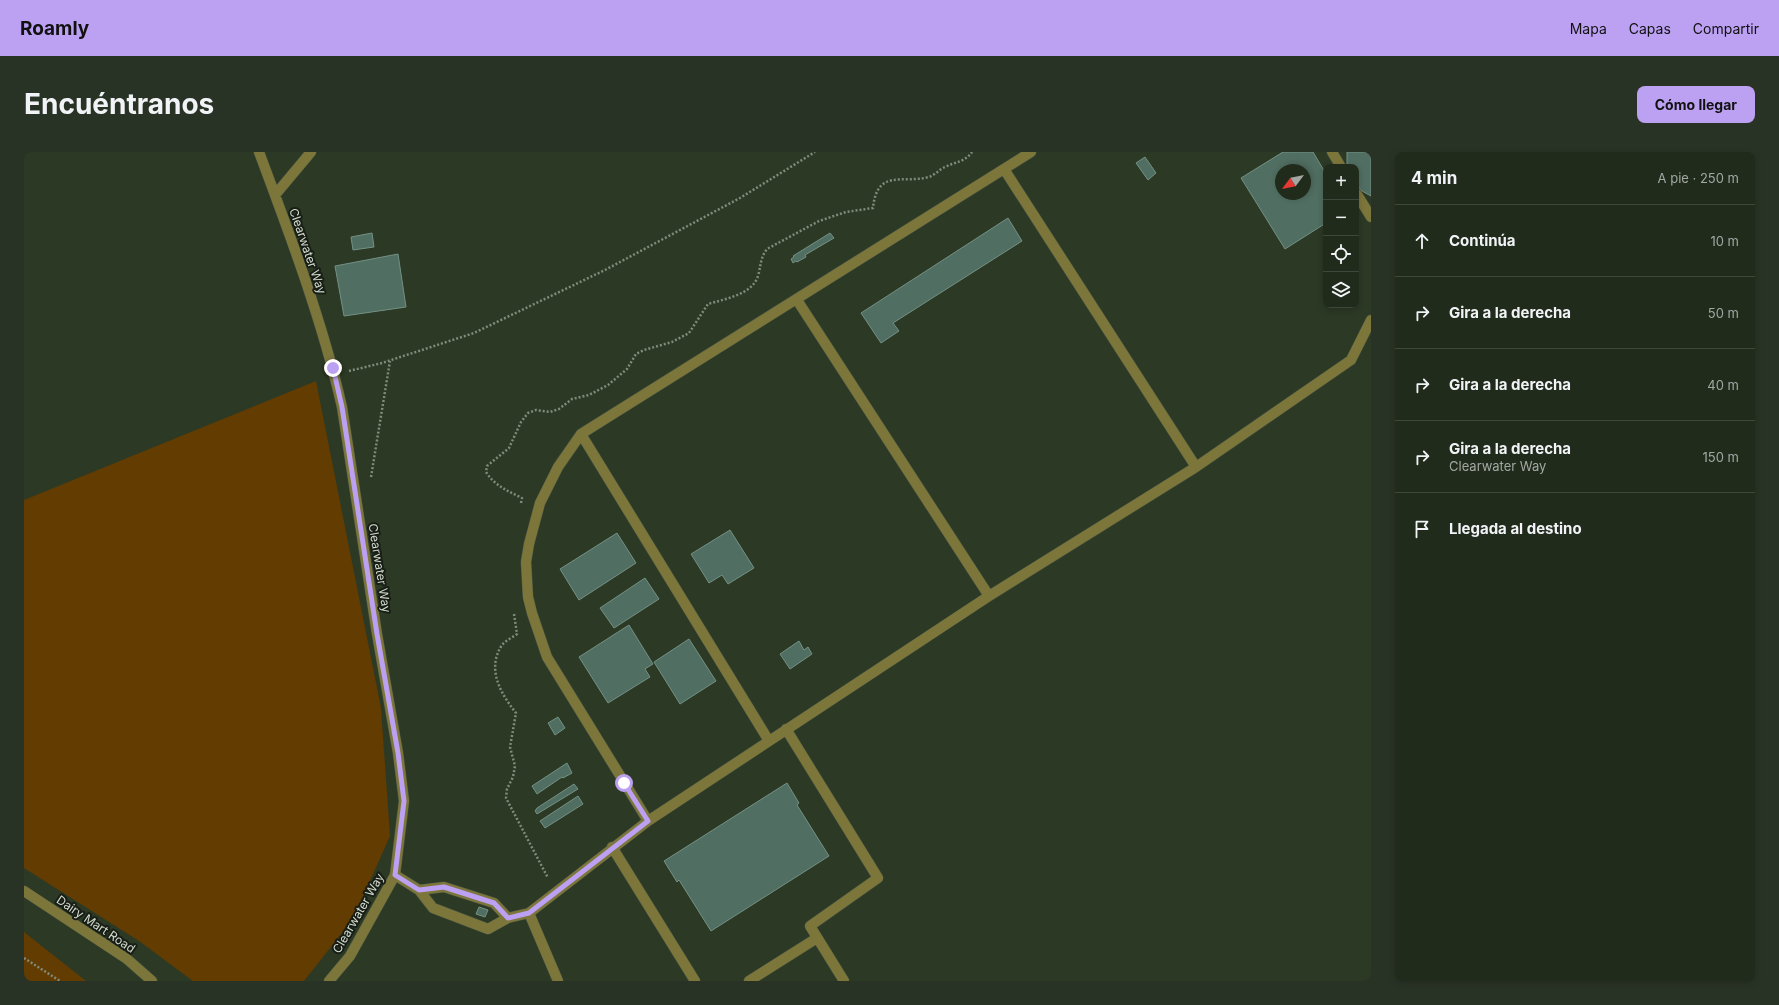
<!DOCTYPE html>
<html lang="es">
<meta charset="utf-8">
<style>
:root{--surface:#212b1c;--page:#293325;--text:#f1f3f6;--muted:#a2a7a3;--line:#3e473b;--accent:#bca0f2}
body{margin:0;font-family:Inter,sans-serif;background:var(--page);color:var(--text)}
.controls{position:absolute;right:12px;top:12px;display:grid;overflow:hidden;border-radius:8px;box-shadow:0 2px 6px #0003}
.controls button{width:36px;height:36px;display:grid;place-items:center;padding:0;border:0;border-bottom:1px solid var(--line);background:var(--surface);color:var(--text);font:20px sans-serif}
.compass{position:absolute;left:1251px;top:12px;width:36px;height:36px;border-radius:50%;background:var(--surface);box-shadow:0 2px 6px #0003;rotate:238deg}
.stop{position:absolute;width:12px;height:12px;margin:-9px;border:3px solid #bca0f2;border-radius:50%;background:#fff}
.stop.end{background:#bca0f2;border-color:#fff;box-shadow:0 1px 4px #0008}
.list{margin:0;padding:0;list-style:none}
h2{display:flex;justify-content:space-between;align-items:center;height:52px;margin:0;padding:0 16px;font-size:17px}
h2 small{font-size:13px;font-weight:400;color:var(--muted)}
.list li{display:grid;grid-template-columns:26px 1fr auto;gap:12px;align-items:center;box-sizing:border-box;height:72px;padding:0 16px;border-top:1px solid var(--line)}
.list b{display:block;font-size:15px;white-space:nowrap}
.list p{margin:0;font-size:13px;white-space:nowrap;color:var(--muted)}
.list em{font-size:13px;font-style:normal;color:var(--muted)}
.icon{flex:none;width:22px;height:22px;fill:none;stroke:currentColor;stroke-width:2;stroke-linecap:round;stroke-linejoin:round}
.map{position:relative;flex:none;width:1347px;height:829px;overflow:hidden;border-radius:8px}
header{display:flex;align-items:center;gap:24px;box-sizing:border-box;height:56px;padding:0 20px;background:var(--accent);color:#111}
header strong{font-size:19px}
nav{display:flex;gap:22px;margin-inline-start:auto;font-size:14px}
.intro{display:flex;align-items:center;justify-content:space-between;box-sizing:border-box;height:96px;padding:0 24px}
h1{margin:0;font-size:28px}
.button{padding:10px 18px;border-radius:8px;background:var(--accent);color:#111;font-size:14px;font-weight:700}
main{display:flex;gap:24px;padding:0 24px}
aside{flex:1;background:var(--surface);border-radius:8px;box-shadow:0 2px 6px #0003}
.map>svg:first-child{display:block}
.green{fill:#623c00}
.building{fill:#516e62;stroke:#739184;fill-rule:evenodd}
.lines{fill:none;stroke-linecap:round;stroke-linejoin:round}
.minor-casing{stroke:#4a5643;stroke-width:11}
.path{stroke:#808b7b;stroke-width:2.5;stroke-dasharray:2 2;stroke-linecap:butt}
.minor{stroke:#7d763b;stroke-width:10}
.route{stroke:#bca0f2;stroke-width:5}
.labels{text-anchor:middle;dominant-baseline:central;stroke-width:4;stroke-linejoin:round;paint-order:stroke}
.street-label{font-size:12px;fill:#d2dbce;stroke:#181e15}
</style>
<header>
<strong>Roamly</strong>
<nav><a>Mapa</a><a>Capas</a><a>Compartir</a></nav>
</header>
<div class="intro"><h1>Encuéntranos</h1><a class="button">Cómo llegar</a></div>
<main>
<div class="map">
<svg width="1347" height="829" viewBox="0 0 1347 829">
<rect width="100%" height="100%" fill="#2c3925"/>
<path class="green" d="M292,229L357,556L366,684L329,767L280,829H169L115,789L0,716V348Z
M0,780L62,829H0Z"/>
<path class="building" d="M1259,0H1289L1302,22V71L1261,97L1217,26ZM1257,18H1281V42H1257Z
M1323,0H1347V44L1338,39L1332,32V15H1323Z
M1121,5L1132,21L1124,28L1112,11Z
M984,66L998,89L869,171L875,179L857,191L837,161Z
M348,81L350,95L329,98L327,85Z
M806,81L810,86L781,103L782,105L773,110L772,109L769,111L767,107L770,105L769,104Z
M374,102L382,155L320,164L311,114Z
M706,378L730,416L704,432L698,423L685,431L667,402Z
M593,381L612,411L555,448L536,417Z
M621,426L635,447L590,476L576,456Z
M605,473L629,512L621,517L626,525L584,551L555,505Z
M665,487L692,529L656,552L630,510Z
M775,489L780,498L784,495L788,502L766,517L756,502Z
M534,565L541,576L531,583L524,571Z
M543,611L548,621L539,626L538,625L513,642L508,634Z
M763,631L775,651L773,653L805,704L687,779L655,728L653,730L640,709Z
M550,632L554,637L513,662L511,659L513,656Z
M554,644L559,652L521,676L516,669Z
M455,755L464,758L461,765L452,762Z"/>
<g class="lines">
<g class="minor-casing">
<path id="minor" d="M235,0C266,83 298,168 318,255L353,482L374,601L380,649L371,723L326,804L305,829
M1308,0L1317,15
M980,17L1172,315
M1332,41L1347,65
M251,43L287,0
M773,148L965,444
M557,282L534,315L516,351L505,392L502,410L504,445L508,461L523,505L624,669
M762,577L854,726L786,774L820,829
M745,589L557,282L1007,0
M588,695L671,829
M371,723L395,738L409,756L464,777L484,766L505,761L624,669L965,444L1172,315L1327,208L1347,168
M395,738L420,735L470,751L484,766
M0,739L103,807L128,829
M505,761L534,829
M725,829L793,786"/>
</g>
<path class="path" d="M325,219L358,211L450,181L581,118L716,46L791,0
M347,325L366,209
M497,351L498,346C484,339 471,334 462,320L463,314L485,296L497,270L504,261L512,258L526,260L535,257L548,247L565,243L584,233L603,217L612,202L620,198L648,190L665,181L684,152C700,147 728,143 734,124C737,114 736,106 743,97L795,69L822,60L849,56C853,16 879,32 905,25C911,23 916,17 921,15C931,10 941,10 948,0
M490,462L493,482C489,485 481,489 478,493C462,517 477,542 492,561L486,595L491,614L489,625L483,637L482,646L524,726
M0,806L36,829"/>
<use href="#minor" class="minor"/>
</g>
<g class="lines">
<path class="route" d="M309,216L318,255L353,482L374,601L380,649L371,723L395,738L420,735L470,751L484,766L505,761L624,669L600,631"/>
</g>
<g class="labels">
<g class="street-label">
<text transform="translate(284 99) rotate(71)">Clearwater Way</text>
<text transform="translate(356 416) rotate(81)">Clearwater Way</text>
<text transform="translate(334 761) rotate(-60)">Clearwater Way</text>
<text transform="translate(72 772) rotate(34)">Dairy Mart Road</text>
</g>
</g>
</svg>
<div class="controls">
<button>+</button>
<button>−</button>
<button><svg class="icon" aria-label="locate" viewBox="0 0 24 24"><circle cx="12" cy="12" r="6"/><path d="M12 2v4M12 18v4M2 12h4M18 12h4"/></svg></button>
<button><svg class="icon" aria-label="layers" viewBox="0 0 24 24"><path d="M12 4l9 5-9 5-9-5zM3 14l9 5 9-5"/></svg></button>
</div>
<svg class="compass" viewBox="-18 -18 36 36"><path d="M0-13l5 13h-10z" fill="#e53935"/><path d="M0 13l5-13h-10z" fill="#a2a7a3"/></svg>
<div class="stop" style="left:600px;top:631px"></div>
<div class="stop end" style="left:309px;top:216px"></div>
</div>
<aside>
<h2>4 min<small>A pie · 250 m</small></h2>
<ul class="list">
<li><svg class="icon" aria-label="ahead" viewBox="0 0 24 24"><path d="M12 20V5M6 11l6-6 6 6"/></svg><div><b>Continúa</b></div><em>10 m</em></li>
<li><svg class="icon" aria-label="right" viewBox="0 0 24 24"><path d="M7 20v-9h11M14 6l5 5-5 5"/></svg><div><b>Gira a la derecha</b></div><em>50 m</em></li>
<li><svg class="icon" aria-label="right" viewBox="0 0 24 24"><path d="M7 20v-9h11M14 6l5 5-5 5"/></svg><div><b>Gira a la derecha</b></div><em>40 m</em></li>
<li><svg class="icon" aria-label="right" viewBox="0 0 24 24"><path d="M7 20v-9h11M14 6l5 5-5 5"/></svg><div><b>Gira a la derecha</b><p>Clearwater Way</p></div><em>150 m</em></li>
<li><svg class="icon" aria-label="arrive" viewBox="0 0 24 24"><path d="M6 21V4h12l-3 4 3 4H6"/></svg><div><b>Llegada al destino</b></div></li>
</ul>
</aside>
</main>
